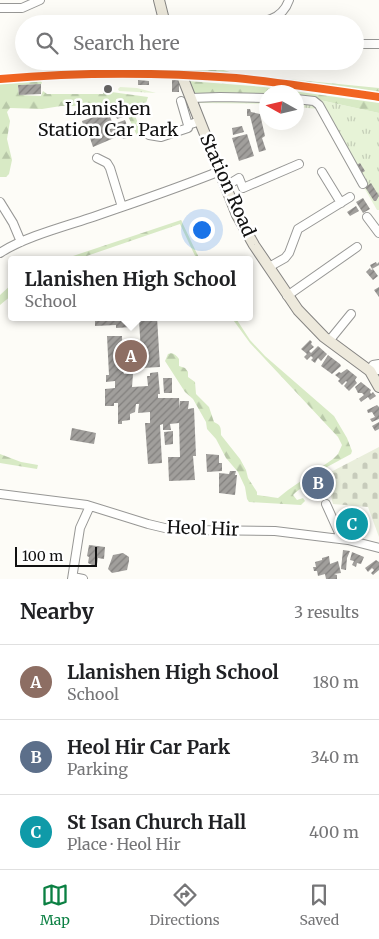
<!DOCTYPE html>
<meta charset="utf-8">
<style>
:root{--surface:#fff;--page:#f6f6f6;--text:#202124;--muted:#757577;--line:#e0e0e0;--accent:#0b8043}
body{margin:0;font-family:Merriweather,serif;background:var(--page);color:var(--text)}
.compass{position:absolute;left:259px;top:85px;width:45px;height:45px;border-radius:50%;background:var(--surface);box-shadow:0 5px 20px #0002;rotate:278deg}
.scale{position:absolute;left:15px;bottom:12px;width:82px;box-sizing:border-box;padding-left:5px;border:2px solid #111;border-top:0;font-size:14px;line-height:18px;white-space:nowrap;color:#111;-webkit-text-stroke:4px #fff;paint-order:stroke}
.you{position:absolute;left:201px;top:229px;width:18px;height:18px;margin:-12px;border:4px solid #fff;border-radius:50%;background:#1a73e8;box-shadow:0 0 0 8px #1a73e833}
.badge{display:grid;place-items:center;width:32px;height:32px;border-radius:50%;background:var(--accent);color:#fff;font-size:16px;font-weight:700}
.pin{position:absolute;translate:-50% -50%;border:2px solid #fff;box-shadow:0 1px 5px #0006}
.popup{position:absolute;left:8px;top:256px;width:245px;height:65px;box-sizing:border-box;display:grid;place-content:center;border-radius:5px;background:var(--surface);filter:drop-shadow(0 1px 4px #0005);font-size:16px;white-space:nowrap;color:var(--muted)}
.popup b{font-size:19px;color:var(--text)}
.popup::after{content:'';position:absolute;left:50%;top:100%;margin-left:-10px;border:10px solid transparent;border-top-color:var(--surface)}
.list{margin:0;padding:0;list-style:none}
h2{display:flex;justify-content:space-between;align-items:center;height:65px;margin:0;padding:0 20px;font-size:21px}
h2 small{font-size:16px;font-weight:400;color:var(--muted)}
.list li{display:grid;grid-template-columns:32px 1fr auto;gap:15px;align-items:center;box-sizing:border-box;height:75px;padding:0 20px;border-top:1px solid var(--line)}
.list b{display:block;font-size:19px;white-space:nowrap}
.list p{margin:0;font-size:16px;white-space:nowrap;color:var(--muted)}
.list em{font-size:16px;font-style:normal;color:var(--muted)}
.icon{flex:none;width:28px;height:28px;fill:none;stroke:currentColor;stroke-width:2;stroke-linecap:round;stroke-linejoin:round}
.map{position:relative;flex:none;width:379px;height:579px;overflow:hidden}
.search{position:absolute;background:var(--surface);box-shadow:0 5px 20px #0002;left:15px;right:15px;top:15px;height:55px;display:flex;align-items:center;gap:12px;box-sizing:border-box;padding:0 18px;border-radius:28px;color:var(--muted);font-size:19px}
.sheet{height:290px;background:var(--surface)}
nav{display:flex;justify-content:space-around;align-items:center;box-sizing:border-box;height:70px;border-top:1px solid var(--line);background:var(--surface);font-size:14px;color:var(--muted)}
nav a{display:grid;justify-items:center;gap:2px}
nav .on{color:var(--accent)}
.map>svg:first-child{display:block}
.grass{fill:url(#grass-tufts)}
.forest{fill:url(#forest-firs)}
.cemetery{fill:url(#cemetery-stones)}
.building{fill:url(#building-hatch)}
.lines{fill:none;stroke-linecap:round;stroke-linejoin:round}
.minor-casing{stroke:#979795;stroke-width:10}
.major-casing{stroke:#858482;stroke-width:12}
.minor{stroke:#fffffe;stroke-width:8}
.major{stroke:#ede9dc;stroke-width:10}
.rail-1-casing{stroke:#fff;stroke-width:11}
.rail-1{stroke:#f26522;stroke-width:8}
.poi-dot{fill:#646362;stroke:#fff;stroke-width:2}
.labels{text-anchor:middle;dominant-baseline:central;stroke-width:5;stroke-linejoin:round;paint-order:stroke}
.poi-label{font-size:18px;fill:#111;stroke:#fff}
.street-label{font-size:18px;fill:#111;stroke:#fff}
</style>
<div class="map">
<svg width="379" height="579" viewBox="0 0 379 579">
<defs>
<pattern id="grass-tufts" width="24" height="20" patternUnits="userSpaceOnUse" patternTransform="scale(1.25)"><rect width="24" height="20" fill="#e7f3d7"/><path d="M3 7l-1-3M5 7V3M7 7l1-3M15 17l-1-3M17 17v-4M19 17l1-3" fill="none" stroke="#c5cfb8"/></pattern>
<pattern id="forest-firs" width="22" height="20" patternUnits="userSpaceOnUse" patternTransform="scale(1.25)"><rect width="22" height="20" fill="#d8eac5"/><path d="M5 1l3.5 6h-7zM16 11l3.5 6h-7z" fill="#b8c8a8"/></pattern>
<pattern id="cemetery-stones" width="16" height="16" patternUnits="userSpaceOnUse" patternTransform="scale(1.25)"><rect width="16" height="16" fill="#e9eedb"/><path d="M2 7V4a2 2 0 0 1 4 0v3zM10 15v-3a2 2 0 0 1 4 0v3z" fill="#c7cbbb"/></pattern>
<pattern id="building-hatch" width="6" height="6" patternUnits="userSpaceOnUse" patternTransform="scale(1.25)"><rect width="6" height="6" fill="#a19f9c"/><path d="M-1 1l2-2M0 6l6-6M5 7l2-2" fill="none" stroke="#82807e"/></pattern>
</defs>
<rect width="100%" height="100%" fill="#fdfcf7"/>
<path class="grass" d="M120,87L137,88L156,93L119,91L118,89Z
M193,93L266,97V104L197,103Z
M297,97L315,99L379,113V210H377L319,109L297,107Z"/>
<path class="forest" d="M183,67L217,68L236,74L379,88V95L251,78L186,72Z
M41,81L42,83L41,84L18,85L19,95L41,96L43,91L47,94H103L104,91L148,97L146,103L142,104L134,112L142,136L138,138L128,116L123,111L108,103L92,106H61L42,109L10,108L7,112L10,121L7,139L12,160L9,174L6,177H0V84Z
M188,81L264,87L379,103V113L315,99L297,97L296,92H266V97L193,93Z
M181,220L200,260H197L180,224L75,260H61Z
M12,284V295L0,305V295Z
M231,317H235L250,340L265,356L334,416L347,438L352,451L351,454L327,467L328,473L325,475L323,472L296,492L293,495L297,500L303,498L305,501L301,505L249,502L247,499L245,487L238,472L226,458L216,439L207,429L206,422L193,399L185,392L165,361L168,354C173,352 176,355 179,359V366L185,368L188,372V377L195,382L196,394L209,407L214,422C221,425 221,428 221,435L240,459L246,470L248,478L257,492V495L278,498L288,490L333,459L338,454L342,445L338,437L250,343Z
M0,454L21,462L38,465L37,469L0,463Z"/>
<path class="cemetery" d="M379,447V537L368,507L333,504L325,475Z"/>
<path class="building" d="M172,79H177V81H179V92H172Z
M138,80L149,81V85H138Z
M41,84V94L19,95L18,85Z
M247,109H250L251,112L260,114L265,136L262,138L266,150L259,152L250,116H247Z
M124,110L126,116L117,119L115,113Z
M108,112L113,124L109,125L110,129L115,128L114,124L125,120L131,137L123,139L121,135L93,147L90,138H93L91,134L95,133L93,128L85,131L82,121Z
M242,126L244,132L233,135L232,128Z
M247,134L254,156L239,161L232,138Z
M360,163L365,171L360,174L355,166Z
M371,183L379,196L376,201H374L365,187Z
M363,198L370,209L363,213L356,202Z
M356,206L359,211L350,216L347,212Z
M376,262L377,264L379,262V265L372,269L370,265Z
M370,268L371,270L373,269L378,276L373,280L366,272Z
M379,287V297L374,290Z
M95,317H132V327L116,328V325L95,326Z
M143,317H157L160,367L142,368L139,320H143Z
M107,336H122L123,369L124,374H133L132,387L148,386L147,376H150V373L158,372L160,394H158V398H179L180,409V401H189L188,409L194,408L196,456H193L195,480L169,481L168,457H180L179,423L170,424L171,430H163V424L160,425L162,463L148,464L145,423H150V412L138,413L139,404H136L135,412L130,414V420L122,421V424H118V403H114V406H105V389L115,388V381L106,382V375H109Z
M310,340L312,342L311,344L314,347L309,351L311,353L318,346L327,354L321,361L318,358L315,363L311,360L313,358L311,356L307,360L304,357L307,354L301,349Z
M328,355L340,364L341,366L332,374L321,366Z
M347,369L357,377L355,380L357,383L349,391L344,386L347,382L346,381L342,385L338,381L340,379L335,375L339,372L341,373Z
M163,378H172V393H164Z
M361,382L371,390L370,392L371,394L373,392L376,396L370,400L368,397L361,402L359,399L364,395L362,393H358L355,387Z
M377,405L379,407V419L372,422L370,419L375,417L372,412L368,413L367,410Z
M379,422V429L375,431L372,426Z
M72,428L96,433L94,444L70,440Z
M173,431V444L165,445L164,432Z
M206,454L219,455V463H222V471L207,472Z
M230,471H236L235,475H237L235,495L219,493V473L229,474Z
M344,516L366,522L365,531L358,530L357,532H354L355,529L344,525Z
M89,545L105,547L104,559L98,558L97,564L94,566L88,563L89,557L87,556Z
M343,550L350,551L347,558L346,570L341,569Z
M352,552L364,557L361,564L357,563L356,567L352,565L354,561L350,560Z
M123,553L129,557V561L127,570L112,573L108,569L113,555Z
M329,556L330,564L338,561L341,573L334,574L337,575V579H326L325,574L318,576L317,571H314L313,567H316L315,562L322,560V558Z
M376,560L379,562V570L373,575L371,573L374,570L372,568L368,572L365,568Z"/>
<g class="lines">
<g class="minor-casing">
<path id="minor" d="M0,8H22L40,0
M236,24C257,22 281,24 289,0
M356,44H379
M191,98L220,97L266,98
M296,99L314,101L319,105L363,184
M181,101L188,125
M149,135L161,137L188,128V125L200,121
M97,158L107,163L110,168L122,207
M322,172L341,203
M226,186L239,178L243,188L299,164
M0,202L13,223L21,242
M367,217L379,233
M0,253C24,237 66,226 93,217C136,202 178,188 220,171
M269,267L285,258L289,253L298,229L350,197
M287,296L357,247
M329,341L351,314
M379,364L373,365L370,371L379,370
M0,494L87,505L148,524L169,529L192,530L275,531L348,540L379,548
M326,504L340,535V539
M73,577L83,579
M72,579L80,528L90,506"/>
</g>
<g class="major-casing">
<path id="major" d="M159,0L165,24
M176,61L237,215L254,245L298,310L324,337L370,371L379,387"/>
</g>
<use href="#minor" class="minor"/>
<use href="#major" class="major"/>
<g class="rail-1-casing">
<path id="rail-1" d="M0,79C79,72 157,72 236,78C284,83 331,90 379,97"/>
</g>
<use href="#rail-1" class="rail-1"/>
</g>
<circle class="poi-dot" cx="108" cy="89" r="5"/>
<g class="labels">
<g class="poi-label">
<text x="108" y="108">Llanishen<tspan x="108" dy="21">Station Car Park</tspan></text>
</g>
<g class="street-label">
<text transform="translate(228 185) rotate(66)">Station Road</text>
<text transform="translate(203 528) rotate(2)">Heol Hir</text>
</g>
</g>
</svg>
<svg class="compass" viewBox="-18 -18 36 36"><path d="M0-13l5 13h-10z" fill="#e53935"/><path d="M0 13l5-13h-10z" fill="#757577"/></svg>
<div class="scale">100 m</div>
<div class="you"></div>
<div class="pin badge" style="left:131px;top:356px;background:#8d6e63">A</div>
<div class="popup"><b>Llanishen High School</b>School</div>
<div class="pin badge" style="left:318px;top:483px;background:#5c6f8a">B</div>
<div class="pin badge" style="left:352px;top:524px;background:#0f9aa8">C</div>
<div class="search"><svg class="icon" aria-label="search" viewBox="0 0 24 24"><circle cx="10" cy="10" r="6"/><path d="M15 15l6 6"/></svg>Search here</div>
</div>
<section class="sheet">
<h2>Nearby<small>3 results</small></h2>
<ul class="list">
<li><span class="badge" style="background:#8d6e63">A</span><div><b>Llanishen High School</b><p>School</p></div><em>180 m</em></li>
<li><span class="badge" style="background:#5c6f8a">B</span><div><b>Heol Hir Car Park</b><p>Parking</p></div><em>340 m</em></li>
<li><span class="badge" style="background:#0f9aa8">C</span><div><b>St Isan Church Hall</b><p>Place · Heol Hir</p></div><em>400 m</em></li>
</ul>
</section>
<nav>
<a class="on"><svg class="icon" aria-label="map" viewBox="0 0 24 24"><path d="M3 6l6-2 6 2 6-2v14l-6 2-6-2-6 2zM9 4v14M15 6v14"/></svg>Map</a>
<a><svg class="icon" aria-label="directions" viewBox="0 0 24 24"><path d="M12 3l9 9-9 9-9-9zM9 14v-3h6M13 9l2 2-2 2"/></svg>Directions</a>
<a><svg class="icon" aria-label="saved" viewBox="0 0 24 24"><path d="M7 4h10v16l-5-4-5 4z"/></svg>Saved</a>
</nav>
